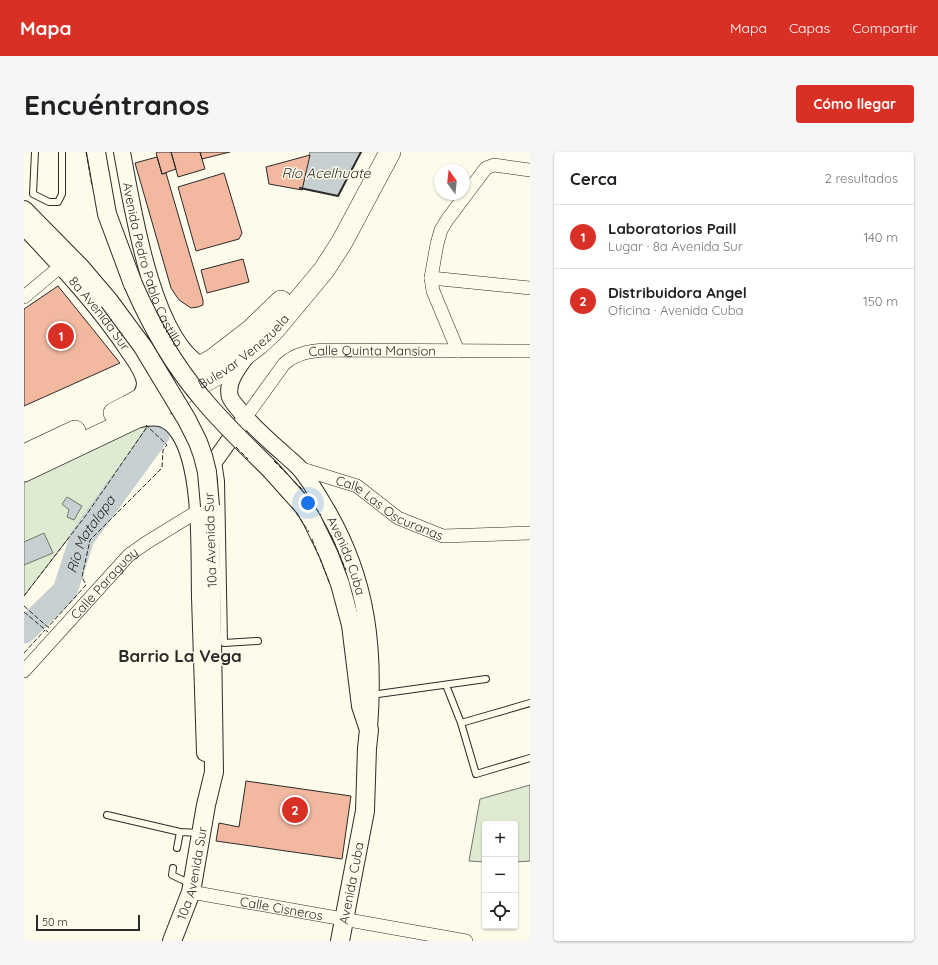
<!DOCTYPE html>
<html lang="es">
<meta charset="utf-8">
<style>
:root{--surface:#fff;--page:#f6f6f6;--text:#202124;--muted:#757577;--line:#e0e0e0;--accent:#d93025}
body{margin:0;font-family:Quicksand,sans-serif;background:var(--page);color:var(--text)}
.controls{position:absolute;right:12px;bottom:12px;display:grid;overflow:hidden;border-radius:4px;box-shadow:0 1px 3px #0004}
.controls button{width:36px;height:36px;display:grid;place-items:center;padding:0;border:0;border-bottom:1px solid var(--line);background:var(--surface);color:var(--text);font:20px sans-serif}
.compass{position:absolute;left:410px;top:12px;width:36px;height:36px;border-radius:50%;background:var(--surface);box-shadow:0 1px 3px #0004;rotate:345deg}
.scale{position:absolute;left:12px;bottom:10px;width:104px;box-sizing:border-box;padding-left:4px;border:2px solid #2b2b2b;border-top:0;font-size:11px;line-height:14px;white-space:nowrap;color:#2b2b2b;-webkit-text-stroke:3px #fdfbea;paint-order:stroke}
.you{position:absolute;left:284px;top:351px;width:14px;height:14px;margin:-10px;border:3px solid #fff;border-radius:50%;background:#1a73e8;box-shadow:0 0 0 6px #1a73e833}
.badge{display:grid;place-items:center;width:26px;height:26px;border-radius:50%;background:var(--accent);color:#fff;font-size:13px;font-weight:700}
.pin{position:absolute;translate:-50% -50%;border:2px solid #fff;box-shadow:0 1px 4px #0006}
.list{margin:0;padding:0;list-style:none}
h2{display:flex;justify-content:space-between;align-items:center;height:52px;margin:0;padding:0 16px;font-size:17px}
h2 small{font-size:13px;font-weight:400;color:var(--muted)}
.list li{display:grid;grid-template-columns:26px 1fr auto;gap:12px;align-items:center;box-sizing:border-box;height:64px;padding:0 16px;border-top:1px solid var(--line)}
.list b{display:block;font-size:15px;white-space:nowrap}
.list p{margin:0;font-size:13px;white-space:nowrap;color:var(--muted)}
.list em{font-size:13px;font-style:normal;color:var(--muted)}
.icon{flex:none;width:22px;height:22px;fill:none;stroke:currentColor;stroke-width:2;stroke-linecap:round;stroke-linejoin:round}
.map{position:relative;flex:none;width:506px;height:789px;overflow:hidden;border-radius:4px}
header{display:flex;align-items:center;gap:24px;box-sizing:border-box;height:56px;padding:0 20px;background:var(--accent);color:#fff}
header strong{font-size:19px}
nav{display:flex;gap:22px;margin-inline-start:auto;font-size:14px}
.intro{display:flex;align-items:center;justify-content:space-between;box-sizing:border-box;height:96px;padding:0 24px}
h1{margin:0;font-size:28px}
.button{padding:10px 18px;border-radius:4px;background:var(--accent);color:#fff;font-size:14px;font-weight:700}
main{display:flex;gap:24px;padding:0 24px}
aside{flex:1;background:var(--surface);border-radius:4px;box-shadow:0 1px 3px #0004}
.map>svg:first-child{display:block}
.green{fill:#deebd1;stroke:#74746e}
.water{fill:#c7d0d0;stroke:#74746e}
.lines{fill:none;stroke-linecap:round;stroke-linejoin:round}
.river{stroke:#c7d0d0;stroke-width:25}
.building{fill:#f2b8a0;stroke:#2b2b2b}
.service-casing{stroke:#2b2b2b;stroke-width:8}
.minor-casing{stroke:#2b2b2b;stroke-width:14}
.tertiary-casing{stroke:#2b2b2b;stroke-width:18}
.secondary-casing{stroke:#2b2b2b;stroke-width:20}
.trunk-casing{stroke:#2b2b2b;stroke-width:22}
.service{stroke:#fdfbea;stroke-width:6}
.minor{stroke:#fdfbea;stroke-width:13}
.tertiary{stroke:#fdfbea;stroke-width:16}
.secondary{stroke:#fdfbea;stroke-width:18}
.trunk{stroke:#fdfbea;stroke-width:21}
.secondary-bridge-casing{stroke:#2b2b2b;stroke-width:20;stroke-linecap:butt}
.secondary-bridge{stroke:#fdfbea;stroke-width:18}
.fence{stroke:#2b2b2b;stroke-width:1;stroke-dasharray:5 2;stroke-linecap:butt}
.wall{stroke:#2b2b2b;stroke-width:2}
.labels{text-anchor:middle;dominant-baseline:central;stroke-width:3;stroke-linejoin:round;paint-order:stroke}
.street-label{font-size:13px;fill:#2b2b2b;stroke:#fdfbea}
.water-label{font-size:14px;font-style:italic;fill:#2b2b2b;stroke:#fdfbea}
.district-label{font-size:17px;font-weight:bold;fill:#2b2b2b;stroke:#fdfbea}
</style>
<header>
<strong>Mapa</strong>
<nav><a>Mapa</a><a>Capas</a><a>Compartir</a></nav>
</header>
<div class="intro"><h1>Encuéntranos</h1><a class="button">Cómo llegar</a></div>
<main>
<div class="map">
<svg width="506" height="789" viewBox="0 0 506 789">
<rect width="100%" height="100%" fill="#fdfbea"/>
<path class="green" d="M122,273L123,275L63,362L0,444V331Z
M506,633V709L491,710V672H461V710L445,709L456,647Z"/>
<path class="water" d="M286,0H337L314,44L275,36Z
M43,345L58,354L50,368L43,365L45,358L38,352Z
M20,381L29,401L0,413V390Z"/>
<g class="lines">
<path class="river" id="s1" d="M0,479L41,439L58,386L133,283"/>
</g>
<path class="building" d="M134,0H147L152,17L138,22L132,1Z
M147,0H176L181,17L154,25Z
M176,0H206L178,7Z
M286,3L278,38L245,32L242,15Z
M133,5L138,22L142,21L179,148V153L174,155L167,156L155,148L147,136L111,11Z
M200,21L218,81L215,87L172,99L154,35Z
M219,107L225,130L183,141L177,118Z
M34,134L96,211L0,254V157Z
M222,629L327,644L318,707L192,689L195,671L215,675Z"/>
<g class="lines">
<g class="service-casing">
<path id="service" d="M11,0L9,42L25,50H34L38,42V0
M194,309L197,329L200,491L234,489
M422,533L437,571L452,622L506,606
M347,543L462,527
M437,571L506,551
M83,663L156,680L176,681
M153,696L156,680
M149,716L148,723L167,732"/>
</g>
<g class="minor-casing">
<g id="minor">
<path d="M407,126L506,136"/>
<path d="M0,145L37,114"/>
<path d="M434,199L409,139L407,126L413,92L417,78L423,68L462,16L470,13L506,18"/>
<path id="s2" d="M221,266L260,212C272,201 286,199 302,198L506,199"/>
<path id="s3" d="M275,316L333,334L374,366L419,384L506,381"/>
<path id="s4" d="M0,519L105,403L122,391L174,359"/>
<path id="s5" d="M167,740L442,789"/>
</g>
</g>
<g class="tertiary-casing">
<g id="tertiary">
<path id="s6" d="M98,0C108,53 128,187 178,214"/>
<path id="s7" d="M0,75C39,116 75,154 106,201C112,210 120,220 121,231C121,239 116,247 110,251"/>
<path id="s8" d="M221,206C213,217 202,231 206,245C208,250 213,255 217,260C229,275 245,289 260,302C265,307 271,311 276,317C287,330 295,345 304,360C344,430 351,497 345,577"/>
<path d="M115,267C133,264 144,264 155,281C179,317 175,402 176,445C178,497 179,549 181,601"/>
<path d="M177,328L217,272"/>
</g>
</g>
<g class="secondary-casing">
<g id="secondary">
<path d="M72,0L83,62L109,132"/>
<path d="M0,58L57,116L85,149"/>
<path d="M247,318L281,356L288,368L305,403L316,432L327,473L337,554L345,578L343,596L341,659L316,789"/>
<path id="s9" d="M148,789L167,740L182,653L190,620L186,354"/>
</g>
</g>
<g class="trunk-casing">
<g id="trunk">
<path d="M90,261L104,254L188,208L227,178L257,149"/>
<path d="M0,303L51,279"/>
<path id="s10" d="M0,319L141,252L201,218L235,192L250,178L300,118L318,90L366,0"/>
</g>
</g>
<use href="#service" class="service"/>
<use href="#minor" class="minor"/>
<use href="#tertiary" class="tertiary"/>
<use href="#secondary" class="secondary"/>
<use href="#trunk" class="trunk"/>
<g class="secondary-bridge-casing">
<path id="secondary-bridge" d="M109,132C127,173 148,211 177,245C198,271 223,294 247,318
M85,149L119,195L163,268L174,290L179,304L183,320L186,354"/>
</g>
<use href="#secondary-bridge" class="secondary-bridge"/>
<path class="fence" d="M62,0L68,34
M212,295L224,307
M250,309L277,336L297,363
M268,355L285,380
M307,383L322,418
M288,387L306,432
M0,444L63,362L123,275L122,273L143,293L139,298L138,316L66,388L58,425L62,433L24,475
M0,454L26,477
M0,460L24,480
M0,501L21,478"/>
<path class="wall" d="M276,36L314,44L337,0"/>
</g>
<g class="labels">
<g class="street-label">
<text stroke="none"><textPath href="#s6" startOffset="117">Avenida Pedro Pablo Castillo</textPath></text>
<text stroke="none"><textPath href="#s7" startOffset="115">8a Avenida Sur</textPath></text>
<text stroke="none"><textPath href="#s10" startOffset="251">Bulevar Venezuela</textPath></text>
<text stroke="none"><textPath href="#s2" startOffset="158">Calle Quinta Mansion</textPath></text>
<text stroke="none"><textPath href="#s3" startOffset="100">Calle Las Oscuranas</textPath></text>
<text transform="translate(186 388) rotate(-92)">10a Avenida Sur</text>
<text stroke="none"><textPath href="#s8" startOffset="243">Avenida Cuba</textPath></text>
<text stroke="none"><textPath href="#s4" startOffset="119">Calle Paraguay</textPath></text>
<text stroke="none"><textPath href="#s9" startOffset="71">10a Avenida Sur</textPath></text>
<text transform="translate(327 731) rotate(-79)">Avenida Cuba</text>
<text stroke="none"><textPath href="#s5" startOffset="92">Calle Cisneros</textPath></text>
</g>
<g class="water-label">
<text x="302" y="21">Río Acelhuate</text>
<text stroke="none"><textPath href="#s1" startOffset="120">Río Matalapa</textPath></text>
</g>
<g class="district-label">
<text x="156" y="503">Barrio La Vega</text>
</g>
</g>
</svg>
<div class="controls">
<button>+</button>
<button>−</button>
<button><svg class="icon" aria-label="locate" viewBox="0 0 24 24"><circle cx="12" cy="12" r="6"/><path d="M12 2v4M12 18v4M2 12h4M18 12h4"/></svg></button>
</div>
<svg class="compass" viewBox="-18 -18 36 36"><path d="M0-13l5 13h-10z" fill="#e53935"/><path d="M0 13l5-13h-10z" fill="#757577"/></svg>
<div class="scale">50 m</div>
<div class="you"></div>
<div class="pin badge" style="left:37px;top:184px">1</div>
<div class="pin badge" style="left:271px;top:658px">2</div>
</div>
<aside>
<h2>Cerca<small>2 resultados</small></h2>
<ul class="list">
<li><span class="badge">1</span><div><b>Laboratorios Paill</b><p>Lugar · 8a Avenida Sur</p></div><em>140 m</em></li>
<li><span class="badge">2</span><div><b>Distribuidora Angel</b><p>Oficina · Avenida Cuba</p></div><em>150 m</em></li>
</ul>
</aside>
</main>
